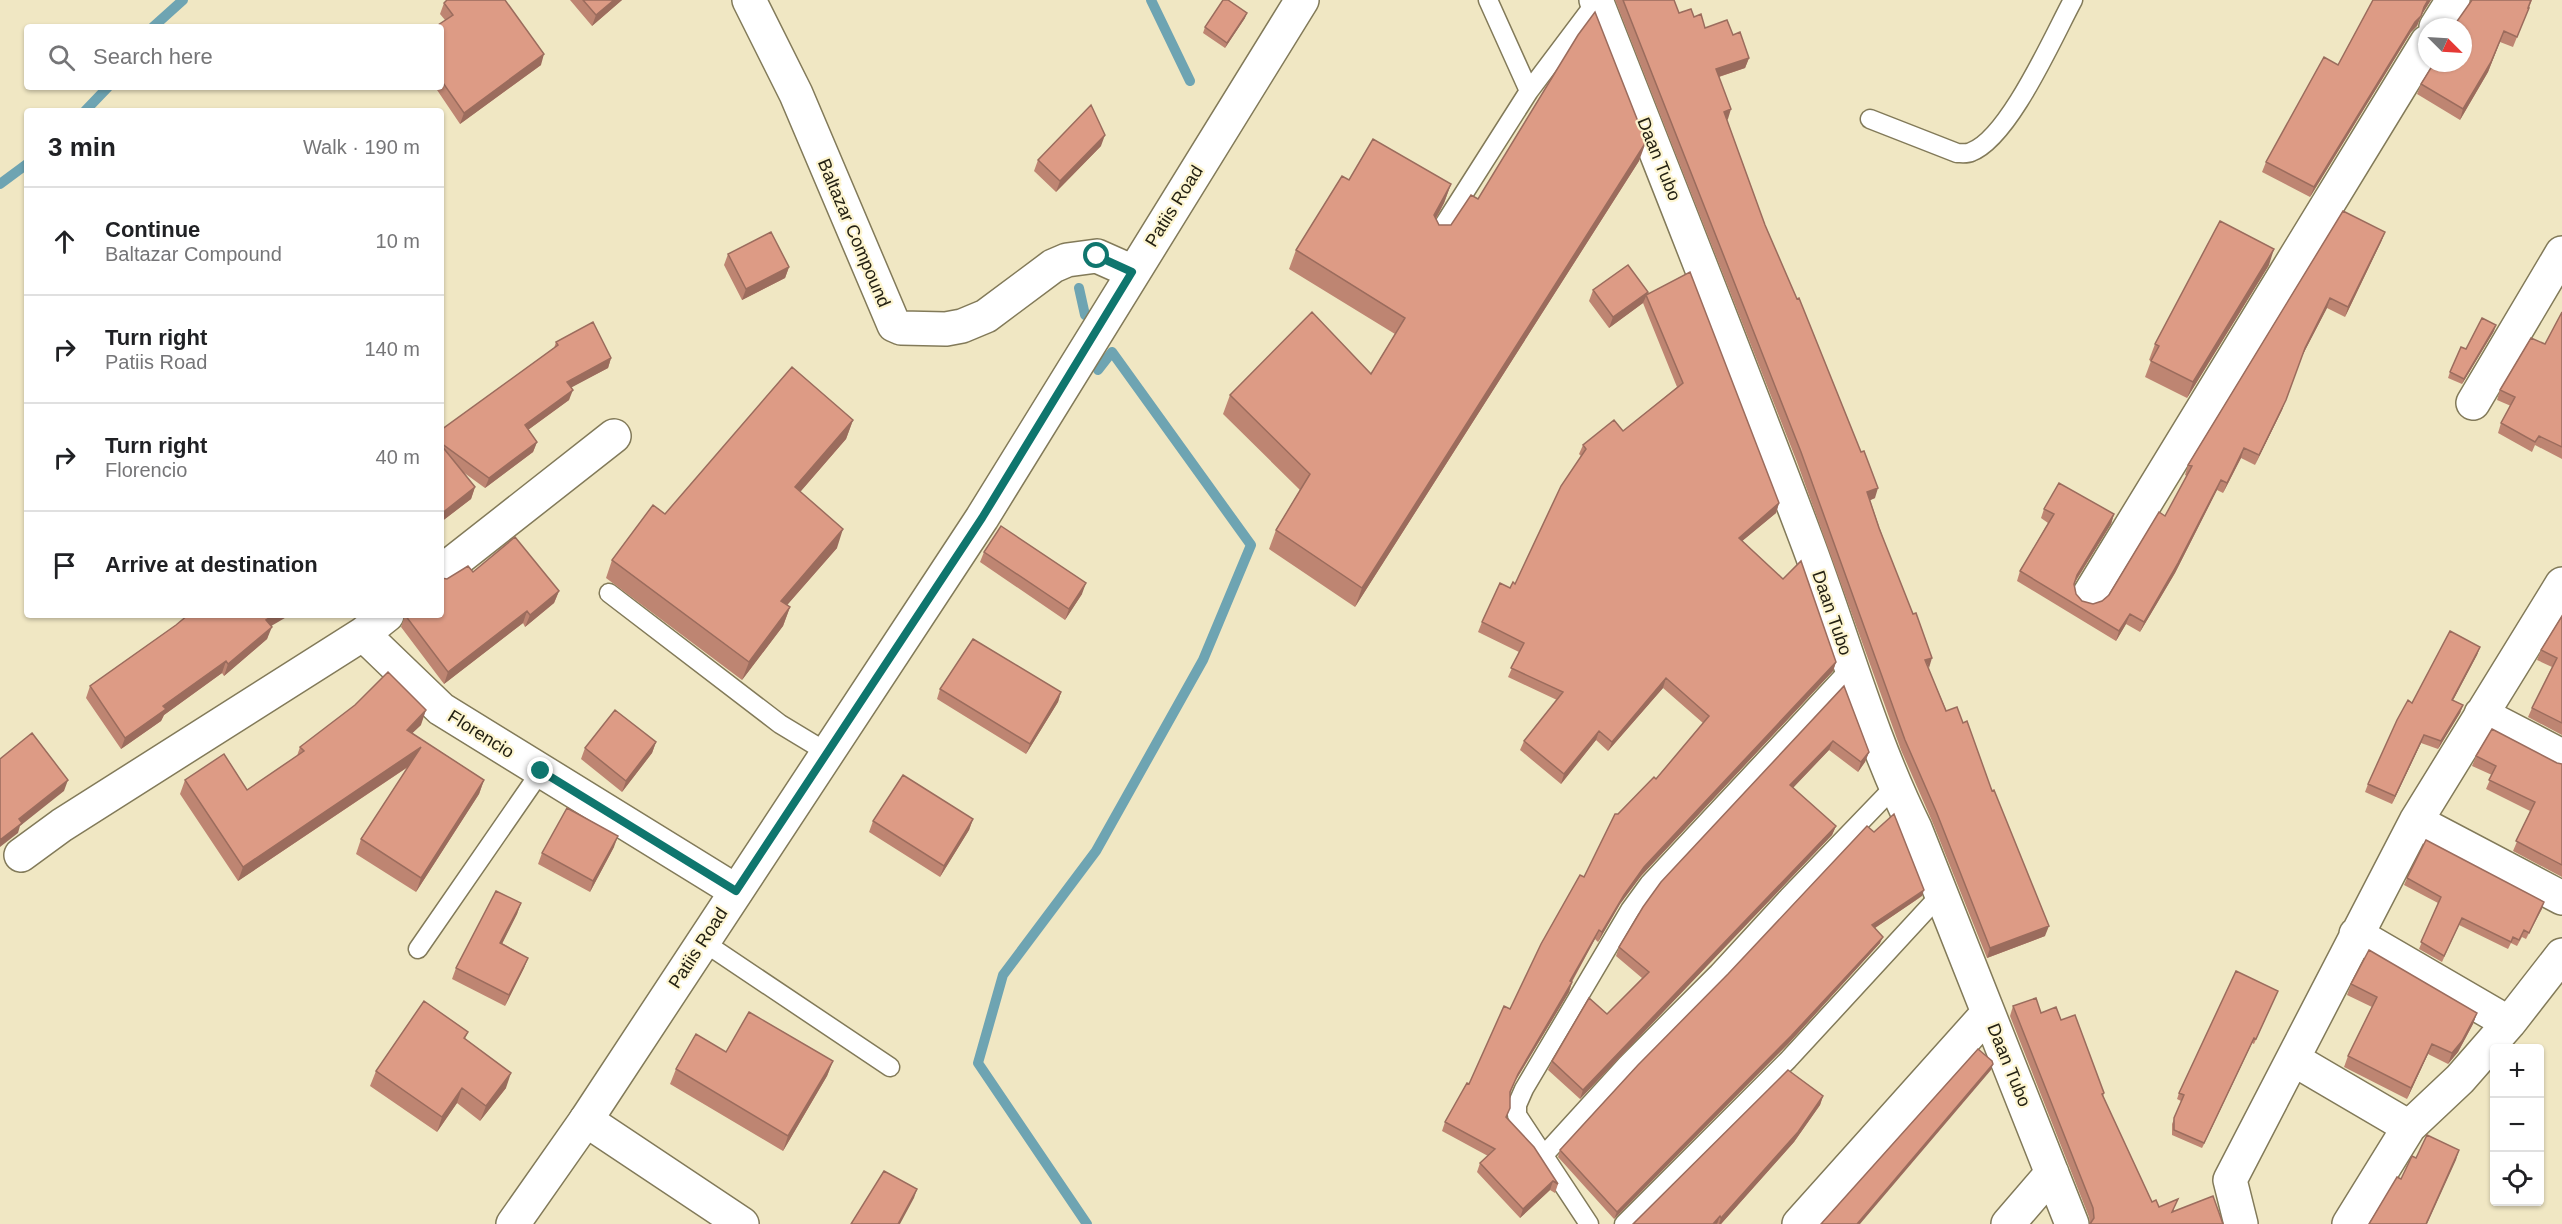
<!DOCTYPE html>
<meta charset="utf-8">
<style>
:root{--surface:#fff;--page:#f2f2f2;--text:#202124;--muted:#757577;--line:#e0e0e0}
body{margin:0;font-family:Helvetica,sans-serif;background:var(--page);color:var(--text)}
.controls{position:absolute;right:18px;bottom:18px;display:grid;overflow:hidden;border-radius:6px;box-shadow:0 2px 4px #0004}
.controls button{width:54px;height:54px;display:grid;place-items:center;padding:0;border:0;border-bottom:2px solid var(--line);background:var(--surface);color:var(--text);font:30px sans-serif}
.compass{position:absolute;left:2418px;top:18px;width:54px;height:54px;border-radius:50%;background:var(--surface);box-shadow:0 2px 4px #0004;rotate:114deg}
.stop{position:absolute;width:18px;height:18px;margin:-14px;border:4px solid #0f766e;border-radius:50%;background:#fff}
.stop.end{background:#0f766e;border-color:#fff;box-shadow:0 2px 6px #0008}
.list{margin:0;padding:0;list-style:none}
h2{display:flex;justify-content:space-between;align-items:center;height:78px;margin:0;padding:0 24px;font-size:26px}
h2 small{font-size:20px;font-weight:400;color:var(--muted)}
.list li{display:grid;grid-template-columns:39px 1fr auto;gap:18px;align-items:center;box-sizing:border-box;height:108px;padding:0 24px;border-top:2px solid var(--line)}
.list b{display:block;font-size:22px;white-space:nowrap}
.list p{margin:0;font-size:20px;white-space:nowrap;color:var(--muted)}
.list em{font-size:20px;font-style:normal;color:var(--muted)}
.icon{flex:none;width:33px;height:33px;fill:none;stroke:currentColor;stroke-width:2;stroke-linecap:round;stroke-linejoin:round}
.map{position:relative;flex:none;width:2562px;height:1224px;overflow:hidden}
.search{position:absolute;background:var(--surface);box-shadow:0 2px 4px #0004;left:24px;top:24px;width:420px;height:66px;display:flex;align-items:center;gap:15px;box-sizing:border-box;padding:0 21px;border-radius:6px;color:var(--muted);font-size:22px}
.panel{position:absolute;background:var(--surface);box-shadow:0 2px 4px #0004;left:24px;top:108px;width:420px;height:510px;border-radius:6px}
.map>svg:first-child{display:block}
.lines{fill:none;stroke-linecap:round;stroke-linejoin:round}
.stream{stroke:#6ea4b2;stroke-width:10}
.lane-casing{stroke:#827a59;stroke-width:21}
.street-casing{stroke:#827a59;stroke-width:36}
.secondary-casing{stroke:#827a59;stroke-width:36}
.lane{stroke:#fff;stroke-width:18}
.street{stroke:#fff;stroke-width:33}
.secondary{stroke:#fff;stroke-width:33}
.wall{fill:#be8572}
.shaded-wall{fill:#9b6c5d}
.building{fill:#dd9b85;stroke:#9b6c5d;stroke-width:1.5}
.route{stroke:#0f766e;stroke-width:8}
.labels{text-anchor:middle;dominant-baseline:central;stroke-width:4.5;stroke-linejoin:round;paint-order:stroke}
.street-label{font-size:18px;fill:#242113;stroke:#fdf5d0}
</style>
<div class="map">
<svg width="2562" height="1224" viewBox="0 0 2562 1224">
<rect width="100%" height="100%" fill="#f0e7c3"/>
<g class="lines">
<path class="stream" d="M1151,0L1190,81
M153,27L183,0
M85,111L108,87
M0,184L27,164
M1079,288L1085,315
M1087,1224L978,1063L1003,975L1096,851L1203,660L1251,545L1112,352L1098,370"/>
<g class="lane-casing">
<path id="lane" d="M1488,0L1529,91
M1870,119L1957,153C1961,153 1967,154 1971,152C2009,138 2053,37 2073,0
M1438,234L1529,91L1596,2
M609,593L780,724L828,753
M702,941L890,1067
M418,949L541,771
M1544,1155L1627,1064L1718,973L1788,897L1895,786
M1589,1224L1517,1115V1105L1524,1089L1630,910L1649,884L1851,668
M1624,1224L1788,1060L1941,894"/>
</g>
<g class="street-casing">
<path id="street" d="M749,0L796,94L894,325L901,328L946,329L962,326L986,316L1053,266L1067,260L1097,256L1133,272
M1596,0C1666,178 1737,356 1805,536C1842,633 1869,735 1915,828L2072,1224
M2436,27L2453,0
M2473,403L2562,253
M441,572L614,436
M2089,595L2427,42
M363,634L441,709L736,891
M2481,714L2562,756
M2416,821L2562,898
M21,855L62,825L363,634L387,615
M2356,934L2509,1023
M2293,1059L2409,1127
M586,1120L742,1224
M1799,1224L1988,1013
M2008,1224L2052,1173
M2241,1224L2230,1180L2416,821L2562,584
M2349,1224L2409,1127L2460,1079L2509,1023L2562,955"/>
</g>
<g class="secondary-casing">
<path id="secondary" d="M513,1224L586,1120L982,518L1302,0"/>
</g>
<use href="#lane" class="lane"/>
<use href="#street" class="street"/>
<use href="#secondary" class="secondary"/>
</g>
<path class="wall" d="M570,0H622L592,26Z
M1615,0H1674L1679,13L1694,17L1705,28L1733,35L1749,58L1745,68L1719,77L1728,119L1727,120L1765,225L1875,498L1870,500L1928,668L2045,936L1987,958L1932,821L1901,750L1797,462Z
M2373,0H2431L2421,15L2417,26L2411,32L2310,197L2262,172L2266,162L2338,65Z
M2471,0H2532L2513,47L2500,42L2488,72L2460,120L2417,94L2421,84Z
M444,3L541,65L460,124L435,87H441V27L445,20L440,14Z
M1245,18L1225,48L1203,33L1205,27Z
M1101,146L1056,192L1034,171L1038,160Z
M1639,161L1355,607L1269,549L1276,530L1300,490L1223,414L1230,395L1371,374L1395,334L1289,269L1296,250L1349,180L1451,184L1444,203L1436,219L1439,225H1451L1478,199Z
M2385,232L2381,242L2345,317L2327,308L2301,358L2282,410L2255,465L2241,458L2223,493L2217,490L2175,573L2140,632L2126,624L2116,641L2017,581L2020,571L2048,523L2041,518L2044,509L2114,514L2111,524L2074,584L2076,594L2082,601L2093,604L2102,601L2109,595L2165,516L2187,476L2185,475L2188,465Z
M728,254L789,267L785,278L742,300L724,265Z
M2269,265L2187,398L2145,377L2151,361L2149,360L2155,344Z
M1593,290L1648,292L1647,294L1779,503L1776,513L1742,541L1836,662L1833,671L1641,876L1620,904L1598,942L1595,939L1572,982L1569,992L1514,1083L1510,1093L1507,1117L1558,1184L1555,1193L1550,1190L1520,1218L1477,1172L1480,1163L1488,1156L1442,1131L1445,1122L1469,1084L1584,877L1618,814L1656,779L1703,723L1663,688L1608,751L1596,740L1561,784L1520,750L1524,741L1557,700L1508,677L1519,652L1478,632L1482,622L1510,588L1515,584L1581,456L1579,454L1583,445L1623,431L1677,387L1643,303L1609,328L1589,301Z
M2562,312V459L2535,445L2532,452L2498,433L2501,423L2511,406L2497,400L2500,390L2545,344Z
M2494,331L2462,384L2448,378L2450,372Z
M556,342L611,358L608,368L571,387L569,400L528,430L537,442L533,452L485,488L463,472L475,487L471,499L441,522V430L554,348Z
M853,420L846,439L800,492L837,548L787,605L790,607L783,626L742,680L606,578L612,560L665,514Z
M984,552L1082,594L1065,620L980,562Z
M473,572L559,591L554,603L525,627L523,623L444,684L401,627L405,615L447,579Z
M2562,616V735L2528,717L2532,708L2552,667L2537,660L2541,650Z
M176,625L271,626L267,639L224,676L222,673L164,715L161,721L121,749L86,698L90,686Z
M2480,647L2477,655L2453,700L2463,705L2460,713L2438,749L2421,743L2392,804L2365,792L2368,784L2412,703Z
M1844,686L1869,752L1865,762L1858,772L1829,750L1793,788L1836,826L1832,835L1580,1099L1548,1070L1552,1061L1607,1014L1642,978L1616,956L1619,947Z
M940,689L1061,692L1058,702L1026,754L937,699Z
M421,725L412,733L484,780L479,794L416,892L356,854L361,839L408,767L238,881L180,794L185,780L247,790L297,756L300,747Z
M656,742L652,753L622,792L581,759L585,748Z
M2476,756L2562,764V877L2513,851L2530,811L2486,789L2492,775L2472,766Z
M973,819L969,830L940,877L869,832L873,821Z
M614,847L590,892L538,864L542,853Z
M2407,878L2544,902L2526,939L2522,937L2517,946L2511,943L2508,949L2459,925L2442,962L2419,949L2438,903L2404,885Z
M1922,896L1875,928L1880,943L1789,1043L1614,1219L1558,1157L1560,1150L1638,1065Z
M521,903L517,914L502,943L528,958L524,968L505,1006L452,979L456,968Z
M2351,984L2477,1013L2473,1024L2458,1052L2448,1064L2428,1054L2407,1099L2344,1067L2348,1056L2372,1007L2347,995Z
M2278,991L2254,1044L2252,1043L2202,1148L2172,1135V1124L2181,1101L2177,1099L2179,1093Z
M2013,1006L2041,1013L2061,1020L2104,1093L2103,1097L2152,1202L2159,1207L2173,1212L2223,1224H2090L2089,1217L2010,1016Z
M468,1032L465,1039L506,1088L480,1121L457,1103L437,1132L370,1086L376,1071Z
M726,1052L833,1061L827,1076L783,1151L670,1084L676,1069Z
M1823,1096L1820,1105L1794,1142L1721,1224H1633Z"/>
<path class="shaded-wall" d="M614,0H622L592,26L596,15Z
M2428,0H2431L2421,16L2417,26L2411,32L2310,197L2314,187Z
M1247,13L1245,18L1225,48L1227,43Z
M2504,31L2488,72L2460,120L2463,109Z
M544,54L541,65L460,124L464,113Z
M1749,58L1745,68L1712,79L1716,69Z
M1731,109L1728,119L1720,122L1724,112Z
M1105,135L1101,146L1056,192L1060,181Z
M1646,142L1639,161L1355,607L1362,588Z
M1451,184L1444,203L1427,234L1434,215Z
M2385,232L2381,242L2345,317L2348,307Z
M2274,249L2269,265L2187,398L2193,382Z
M789,267L785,278L742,300L746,289Z
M1648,292L1643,303L1609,328L1613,317Z
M2330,298L2327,308L2301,358L2282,410L2255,465L2305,348Z
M2496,325L2494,331L2462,384L2464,379Z
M611,358L608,368L563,392L567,382Z
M573,390L569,400L521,435L525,425Z
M853,420L846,439L788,506L795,487Z
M537,442L533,452L485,488L489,478Z
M2244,448L2241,458L2223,493L2227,483Z
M2221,480L2217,490L2175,573L2140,632L2144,622Z
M475,487L471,499L441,522V514Z
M1878,488L1875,498L1864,503L1867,492Z
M1779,503L1776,513L1735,547L1739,538Z
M2114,514L2111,524L2073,585L2077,575Z
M843,529L837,548L774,620L781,601Z
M1086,583L1082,594L1065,620L1069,609Z
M559,591L554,603L525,627L530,615Z
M790,607L783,626L742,680L749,662Z
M527,611L523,623L444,684L448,672Z
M2130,614L2126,624L2116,641L2119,631Z
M274,615H290L261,632L266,620Z
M272,627L267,639L224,676L228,664Z
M2480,647L2477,655L2449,708L2452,700Z
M1932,658L1929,668L1925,660Z
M226,661L222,673L164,715L161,721L121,749L125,738L163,706Z
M1836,662L1833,671L1641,876L1620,904L1598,942L1602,932L1624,895L1644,867Z
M1666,678L1663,688L1608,751L1612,742Z
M1061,692L1058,702L1026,754L1030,744Z
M2463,705L2460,713L2438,749L2441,741Z
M426,710L421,725L401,744L407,730Z
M1599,731L1596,740L1561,784L1564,774Z
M2424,735L2421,743L2392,804L2395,796Z
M1833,741L1829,750L1787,794L1790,785Z
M656,742L652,753L622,792L626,781Z
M421,747L415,762L238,881L243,867Z
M1869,752L1865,762L1858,772L1861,762Z
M68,780L64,791L20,826L18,833L0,847V840L19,819Z
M484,780L479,794L416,892L421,878Z
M973,819L969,830L940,877L944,866Z
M1836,826L1832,835L1580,1099L1583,1090Z
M618,836L614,847L590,892L593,881Z
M1924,890L1922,896L1869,932L1872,925Z
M2544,902L2542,909L2526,939L2529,933Z
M521,903L517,914L497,954L500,943Z
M2049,926L2045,936L1987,958L1990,948Z
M1599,930L1595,939L1567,990L1570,981Z
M1883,937L1880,943L1789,1043L1614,1219L1617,1212Z
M528,958L524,968L505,1006L509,995Z
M1572,982L1569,992L1514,1083L1507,1101L1518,1074Z
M2477,1013L2473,1024L2458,1052L2448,1064L2452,1053Z
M2254,1038L2252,1043L2202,1148L2204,1143Z
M2432,1044L2428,1054L2407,1099L2411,1088Z
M833,1061L827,1076L783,1151L788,1136Z
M1993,1064L1991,1070L1860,1224H1857Z
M511,1073L506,1088L480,1121L486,1106Z
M462,1088L457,1103L437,1132L442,1117Z
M1823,1096L1820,1105L1794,1142L1721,1224H1719L1721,1218Z
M2459,1150L2456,1160L2427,1224H2426Z
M1553,1181L1550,1190L1520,1218L1523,1209Z
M917,1189L914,1198L900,1224H898Z
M1720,1216L1717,1224H1713Z"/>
<path class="building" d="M447,0H505L544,54L464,113L441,80V27H435L453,15L444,3Z
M583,0H614L596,15Z
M1223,0H1228L1247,13L1227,43L1205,27Z
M1623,0H1674L1679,13L1691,9L1694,17L1701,14L1705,28L1727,20L1733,35L1740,32L1749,58L1716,69L1731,109L1724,112L1765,225L1797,299L1799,298L1861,452L1864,451L1878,488L1867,492L1879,528L1913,614L1916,613L1932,658L1925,660L1946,711L1957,707L1963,723L1967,721L1992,791L1994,790L2049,926L1990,948L1936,811L1905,740L1801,452Z
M2373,0H2428L2424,7L2421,16L2415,22L2314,187L2266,162L2324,57L2338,65Z
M2472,0H2531L2528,8H2529L2517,37L2504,31L2491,62L2463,109L2421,84L2434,63H2463V27H2453Z
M1595,12L1646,142L1362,588L1276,530L1310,474L1230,395L1312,312L1371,374L1405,318L1296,250L1342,176L1349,180L1373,139L1451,184L1434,215L1439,225H1451L1471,195L1478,199L1578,35Z
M1091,105L1105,135L1060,181L1038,160Z
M2343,211L2385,232L2348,307L2330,298L2305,348L2286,400L2259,455L2244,448L2227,483L2221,480L2178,563L2144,622L2130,614L2119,631L2020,571L2054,514L2044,509L2059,483L2114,514L2077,575L2074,584L2076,594L2082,601L2093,604L2102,601L2109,595L2159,512L2165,516L2192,466L2188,465Z
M2220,221L2274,249L2193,382L2151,361L2159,346L2155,344Z
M771,232L789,267L746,289L728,254Z
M1628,265L1648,292L1613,317L1593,290Z
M1690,272L1779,503L1739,538L1783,579L1801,561L1836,662L1644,867L1624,895L1602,932L1599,930L1570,981L1572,982L1518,1074L1510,1092V1108L1506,1117L1534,1147L1558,1184L1553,1181L1523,1209L1480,1163L1495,1149L1445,1122L1467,1083L1469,1084L1504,1006L1510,1009L1541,944L1580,875L1584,877L1615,814H1618L1654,777L1656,779L1709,716L1666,678L1612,742L1599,731L1564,774L1524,741L1563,692L1511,668L1524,643L1482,622L1500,583L1510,588L1513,582L1515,584L1561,486L1586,449L1583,445L1614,420L1623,431L1683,383L1646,295Z
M2562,312V447L2539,436L2535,442L2501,423L2515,397L2500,390L2531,338L2545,344Z
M2482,318L2496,325L2464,379L2450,372L2461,347L2466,349Z
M593,322L611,358L567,382L573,390L525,425L537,442L489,478L441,443V430L558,345L556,342Z
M792,367L853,420L795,487L843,529L781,601L790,607L749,662L612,560L653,505L665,514Z
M441,445L475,487L441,514Z
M1001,526L1086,583L1069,609L984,552Z
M515,537L559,591L530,615L527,611L448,672L405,615H441V578L447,579L468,566L473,572Z
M188,615H274L266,620L272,627L228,664L226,661L163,706L166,709L125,738L90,686L176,625Z
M2562,616V723L2532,708L2557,658L2541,650Z
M2450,631L2480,647L2452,700L2463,705L2441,741L2424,735L2395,796L2368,784L2397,720L2408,700L2412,703Z
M973,639L1061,692L1030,744L940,689Z
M388,672L426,710L407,730L484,780L421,878L361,839L421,747L243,867L185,780L224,754L247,790L304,751L300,747L355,705Z
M1844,686L1869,752L1861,762L1833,741L1790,785L1836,826L1583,1090L1552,1061L1589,998L1607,1014L1649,972L1619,947L1643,907L1661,882Z
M615,710L656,742L626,781L585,748Z
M2492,729L2557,763L2562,764V865L2516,841L2535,802L2489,780L2496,766L2476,756Z
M32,733L68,780L19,819L22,823L0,840V759Z
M903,775L973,819L944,866L873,821Z
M567,808L618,836L593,881L542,853Z
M1894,814L1924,890L1872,925L1883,937L1791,1036L1617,1212L1560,1150L1638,1065L1728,974L1867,826L1874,832Z
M2426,840L2544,902L2529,933L2524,930L2519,940L2513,937L2511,942L2462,918L2444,956L2421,942L2441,897L2407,878Z
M496,891L521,903L500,943L528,958L509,995L456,968Z
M2369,950L2477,1013L2462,1041L2452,1053L2432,1044L2411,1088L2348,1056L2377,997L2351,984Z
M2236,971L2278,991L2256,1039L2254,1038L2204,1143L2174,1130V1118L2184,1095L2179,1093Z
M2036,998L2041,1013L2056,1007L2061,1020L2075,1015L2104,1093L2102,1094L2152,1202L2156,1200L2159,1207L2178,1199L2172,1212L2213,1196L2223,1224H2090L2094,1218L2093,1208L2013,1006Z
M424,1001L468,1032L464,1038L511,1073L486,1106L462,1088L442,1117L376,1071Z
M749,1012L833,1061L788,1136L676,1069L696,1034L726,1052Z
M1978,1049L1992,1061L1993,1064L1857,1224H1821Z
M1788,1070L1823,1096L1798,1132L1721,1218L1720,1216L1713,1224H1633Z
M2427,1135L2459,1150L2426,1224H2369L2397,1177L2401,1179L2412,1156L2416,1158Z
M884,1171L917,1189L898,1224H851Z"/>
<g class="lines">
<path class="route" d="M541,771L736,891L982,518L1132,272L1097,256"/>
</g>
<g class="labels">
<g class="street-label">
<text transform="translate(1659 159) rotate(68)">Daan Tubo</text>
<text transform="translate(1174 206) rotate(-58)">Patiis Road</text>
<text transform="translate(854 233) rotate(67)">Baltazar Compound</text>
<text transform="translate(1832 613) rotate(71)">Daan Tubo</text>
<text transform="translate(481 734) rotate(32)">Florencio</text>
<text transform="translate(698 948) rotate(-57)">Patiis Road</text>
<text transform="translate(2009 1065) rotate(68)">Daan Tubo</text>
</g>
</g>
</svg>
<div class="controls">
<button>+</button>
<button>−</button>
<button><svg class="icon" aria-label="locate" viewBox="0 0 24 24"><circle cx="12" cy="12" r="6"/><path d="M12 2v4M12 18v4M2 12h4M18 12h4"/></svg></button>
</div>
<svg class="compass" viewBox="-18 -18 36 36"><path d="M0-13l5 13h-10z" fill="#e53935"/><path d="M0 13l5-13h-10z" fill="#757577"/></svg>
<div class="stop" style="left:1097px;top:256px"></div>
<div class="stop end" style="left:541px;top:771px"></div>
<div class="search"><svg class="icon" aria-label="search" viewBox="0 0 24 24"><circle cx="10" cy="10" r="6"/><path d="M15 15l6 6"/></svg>Search here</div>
<section class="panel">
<h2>3 min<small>Walk · 190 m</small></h2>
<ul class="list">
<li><svg class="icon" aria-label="ahead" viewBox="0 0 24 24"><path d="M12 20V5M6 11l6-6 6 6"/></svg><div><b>Continue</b><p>Baltazar Compound</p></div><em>10 m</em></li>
<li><svg class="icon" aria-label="right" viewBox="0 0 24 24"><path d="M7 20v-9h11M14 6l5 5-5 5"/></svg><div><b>Turn right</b><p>Patiis Road</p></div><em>140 m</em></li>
<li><svg class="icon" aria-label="right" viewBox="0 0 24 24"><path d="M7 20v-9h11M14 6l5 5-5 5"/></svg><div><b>Turn right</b><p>Florencio</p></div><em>40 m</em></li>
<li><svg class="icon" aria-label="arrive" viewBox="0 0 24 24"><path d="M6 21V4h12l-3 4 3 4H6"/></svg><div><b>Arrive at destination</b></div></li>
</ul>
</section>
</div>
